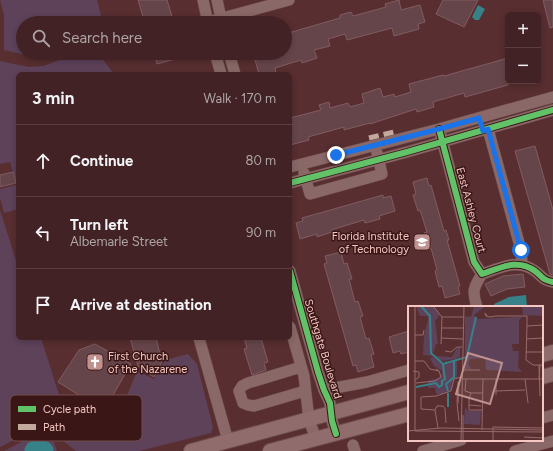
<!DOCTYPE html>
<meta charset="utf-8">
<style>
:root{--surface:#422224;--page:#4c2f31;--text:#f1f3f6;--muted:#aea4a6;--line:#5a3f41}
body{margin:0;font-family:Figtree,sans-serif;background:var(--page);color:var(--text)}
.controls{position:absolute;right:12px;top:12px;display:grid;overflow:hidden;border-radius:6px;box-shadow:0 2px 6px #0003}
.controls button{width:36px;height:36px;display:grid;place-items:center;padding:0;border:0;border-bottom:1px solid var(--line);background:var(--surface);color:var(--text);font:20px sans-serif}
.stop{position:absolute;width:12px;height:12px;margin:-9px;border:3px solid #1a73e8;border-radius:50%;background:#fff}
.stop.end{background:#1a73e8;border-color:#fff;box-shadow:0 1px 4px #0008}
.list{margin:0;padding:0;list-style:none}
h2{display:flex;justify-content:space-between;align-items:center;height:52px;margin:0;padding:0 16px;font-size:17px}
h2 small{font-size:13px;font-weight:400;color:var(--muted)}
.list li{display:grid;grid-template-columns:26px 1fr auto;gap:12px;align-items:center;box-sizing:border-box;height:72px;padding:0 16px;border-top:1px solid var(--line)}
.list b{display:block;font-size:15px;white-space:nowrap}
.list p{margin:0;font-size:13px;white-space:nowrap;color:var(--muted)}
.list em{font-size:13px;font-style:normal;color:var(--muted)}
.icon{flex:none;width:22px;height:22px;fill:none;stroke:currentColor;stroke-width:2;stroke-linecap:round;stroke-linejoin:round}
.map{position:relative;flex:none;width:553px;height:451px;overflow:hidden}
.search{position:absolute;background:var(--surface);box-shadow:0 2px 6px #0003;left:16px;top:16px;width:276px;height:44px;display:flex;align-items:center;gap:10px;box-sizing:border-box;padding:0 14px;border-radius:22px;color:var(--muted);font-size:15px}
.panel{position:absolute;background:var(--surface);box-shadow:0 2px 6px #0003;left:16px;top:72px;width:276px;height:268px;border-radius:6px}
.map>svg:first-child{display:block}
.green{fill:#5d425a}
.water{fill:#378188}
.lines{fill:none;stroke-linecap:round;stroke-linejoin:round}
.river{stroke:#378188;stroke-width:21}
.building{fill:#66454a;stroke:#805c62}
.minor-casing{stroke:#6e4c4b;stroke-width:12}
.major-casing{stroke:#6e4c4b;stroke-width:16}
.minor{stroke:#896867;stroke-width:11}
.major{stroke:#906c6c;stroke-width:14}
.quiet{stroke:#c3a89e;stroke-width:5;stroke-dasharray:10 5;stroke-linecap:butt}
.cycleway-casing{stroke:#3a1716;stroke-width:8}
.cycleway{stroke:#61c268;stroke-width:6}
.route{stroke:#1a73e8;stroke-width:5}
.labels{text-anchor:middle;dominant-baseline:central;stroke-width:3;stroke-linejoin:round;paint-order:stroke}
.street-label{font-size:11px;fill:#f6c6c2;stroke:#3a1716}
.poi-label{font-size:11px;fill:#f6c6c2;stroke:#3a1716;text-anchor:end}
.inset-river{fill:none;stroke:#378188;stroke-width:2}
.inset-road{fill:none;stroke:#976b6a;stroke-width:1}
.view{fill:#bf918f;fill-opacity:0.15;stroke:#bf918f;stroke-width:2}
.inset-edge{fill:none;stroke:#f6c6c2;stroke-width:2}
.key{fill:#3a1716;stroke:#724c4a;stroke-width:1}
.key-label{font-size:11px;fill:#f6c6c2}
</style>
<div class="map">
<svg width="553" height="451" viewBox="0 0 553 451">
<rect width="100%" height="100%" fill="#582e30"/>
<path class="green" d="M0,0H97L103,23H23V53H57L35,57L4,50V15Z
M79,53H93L104,61L114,74H18V209L4,213L0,198V189L16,185L10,162L0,164V61L28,67L43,66Z
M0,210L18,267V338H41L60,398L97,420L119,415L137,371L154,379L165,360L188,354L197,364L213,427L211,433L139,451H76L58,437L24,435L0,447Z
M25,440L54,442L57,451H4Z"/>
<path class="water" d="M478,5L485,9L479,20H475L472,17Z
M526,295L527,307H495L494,304L509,297Z"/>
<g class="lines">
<path class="river" d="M35,451L38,450L43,451"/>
</g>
<path class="building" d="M138,0H167L174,23H145Z
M399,0L401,10L420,5L425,22L418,24L419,29L394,36L392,28L347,40L345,34L328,39L330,46L314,50L317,58L302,63L301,60L275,68L276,74H259L253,53H285V34L340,18V15L351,12L353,16L386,7L385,4Z
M443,0H478L464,27L436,14Z
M543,0H553V27L550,28Z
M154,53H185L186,56L157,64Z
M508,58V85L465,97L464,93L433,102L434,107L417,112L416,109L370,124V123L344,130V127L308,137L309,140L290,145V118L321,110L319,105L329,102L330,108L348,103L350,107L364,103L362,94L380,88L383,97L394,94L395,97L411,92L409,84L443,75L444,76Z
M535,146L553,210V275L550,274L515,151Z
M13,172L16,183L0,187V175Z
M427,178L429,186L431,185L444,231L446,230L449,240H447L460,286L458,287L460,294L445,298L442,286L439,287L435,271L437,270L431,248L429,249L424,233L427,232L420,210L418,211L413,195L416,194L413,182Z
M383,195V198L391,196L395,211L379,216L380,219L365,223L364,220L331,230L332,232L317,237V234L300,239L296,223L303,221L302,218Z
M341,252L344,264L347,263L352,279H349L355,302L358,301L363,316L360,317L366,339L369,338L374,354L371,355L374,367L358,372L356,365L353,366L324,264L327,263L325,256Z
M523,274L525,287L507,289L491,296L485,284L503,276Z
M409,331V352L401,354L400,351L393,353L389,337Z
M130,338H156L162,362L154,377L138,366Z
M244,338H261L268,362L264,363L266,370L252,375L244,349L247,348Z
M95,344L131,364L113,395L117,407L105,415L94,414L90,402L58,382L79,350Z"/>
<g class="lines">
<g class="minor-casing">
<path id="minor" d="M203,0L208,23
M217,0L222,23
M208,22L289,0
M215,53L221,74
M229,53L235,74
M488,129L521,250L522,264
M441,136L474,262L482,274C500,268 518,258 535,271C543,277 542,280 553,282
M290,167L439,129L553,97
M304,173L310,194L382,174L377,153
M290,183L407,152L553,110
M290,271L318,372L324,390L330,403L332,421L336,434
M477,307C472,291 473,288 482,274
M290,327L304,376L309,420L316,439
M199,338L228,441
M301,367L248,383L242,386L239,391L243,403L248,405L254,406L305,391
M324,390L367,382L409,370
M542,418L553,415
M353,445L355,451
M423,451L461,440
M515,451L553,441"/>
</g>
<g class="major-casing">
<path id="major" d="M542,355L553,352
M542,377L553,374
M191,451L409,392
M270,451L409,414"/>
</g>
<use href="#minor" class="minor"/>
<use href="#major" class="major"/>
<path class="quiet" d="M369,138L398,131"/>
<g class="cycleway-casing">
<path id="cycleway" d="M439,129L474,262L482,274C500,268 518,258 535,271C543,277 542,280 553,282
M290,183L407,152L553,110
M290,271L318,372L324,390L330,403L332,421L336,434"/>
</g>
<use href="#cycleway" class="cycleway"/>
</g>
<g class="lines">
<path class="route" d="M336,155L439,129L479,118L483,131L488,129L521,250"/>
</g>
<defs>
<g id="university-square" transform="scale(0.9)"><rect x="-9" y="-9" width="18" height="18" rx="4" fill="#bf918f" stroke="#3a1716"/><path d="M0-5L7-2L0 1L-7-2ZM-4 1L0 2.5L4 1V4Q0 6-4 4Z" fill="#fff"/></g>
<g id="church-square" transform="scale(0.9)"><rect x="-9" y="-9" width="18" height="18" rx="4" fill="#bf918f" stroke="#3a1716"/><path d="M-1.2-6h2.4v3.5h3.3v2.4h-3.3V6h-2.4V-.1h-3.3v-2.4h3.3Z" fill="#fff"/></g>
</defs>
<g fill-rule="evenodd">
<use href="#university-square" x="422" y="242"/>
<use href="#church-square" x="95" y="362"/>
</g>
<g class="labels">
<g class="street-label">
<text transform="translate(471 210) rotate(75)">East Ashley Court</text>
<text transform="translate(323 349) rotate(73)">Southgate Boulevard</text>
</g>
<g class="poi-label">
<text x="409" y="236">Florida Institute<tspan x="409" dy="13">of Technology</tspan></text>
<text x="108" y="356" text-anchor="start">First Church<tspan x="108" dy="13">of the Nazarene</tspan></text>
</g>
</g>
<g transform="translate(408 306)">
<rect width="135" height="135" fill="#582e30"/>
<path d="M8,0H25L32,9L27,15L30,38H53H28L25,48L22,38L24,50L15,49L16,30L20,13L19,10H12ZM66,0H78L66,9L69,13L114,11L111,14V38H104L105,45H111L110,61L114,66L78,64L77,52L63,53L60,57L63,63H57V54L60,52L57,51V10L63,11ZM114,0H135V10L115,9ZM49,42H52V51L47,53L34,55L26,50L44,51ZM25,51L34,58L49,54V73H46L43,84L34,88H28L27,82H20V75L33,71L34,65L26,60L22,52ZM57,101L60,105H73L72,119L56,118Z" fill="#5d425a"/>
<path class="inset-river" d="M13,0L22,10L23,47L35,58L59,51L68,11M8,81L28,77L31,81L34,79V75L37,73L35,59L39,56M40,85L38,78L46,71V55M40,101V87"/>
<path class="inset-road" d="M25,0L34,11L33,38M79,10L77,7L78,10L82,11L88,10H119V20M34,11H56M135,19L119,20L118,54L125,59H135M34,22H56M7,29H15L16,24M33,32L55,33M118,33L135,32M37,45L43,46L49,41H54M118,46H135M7,55H16L22,63L31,65L28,63M131,59L132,90M56,64H72M5,65L11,66V71L7,74M54,73H135M58,73L57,85L63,87M88,73V89M117,73L120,97M131,73L132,59M50,76H51L50,97L49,96ZM8,77L27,75L33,71L31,65M87,85L117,84M49,97L51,115M61,99L73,100M27,104L13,103V91L28,90L43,85L46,73L53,71M74,104H61V92L63,87H74M30,122L27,104L29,100H35L37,103L38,117M74,124L75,73M0,125L33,122L135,124M7,125L135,126M7,125V0M116,131L135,132M53,135L56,0M55,135V109M85,135V121L135,122"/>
<path class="view" d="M60,47L94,57L82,98L48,88Z"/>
<rect width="135" height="135" class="inset-edge"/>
</g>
<rect x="10" y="395" width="132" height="46" rx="6" class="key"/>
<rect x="18" y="406" width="18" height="6" fill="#61c268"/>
<rect x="18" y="424" width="18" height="6" fill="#c3a89e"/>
<g class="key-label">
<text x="43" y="413">Cycle path</text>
<text x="43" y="431">Path</text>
</g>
</svg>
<div class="controls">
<button>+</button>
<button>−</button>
</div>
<div class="stop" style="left:521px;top:250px"></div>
<div class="stop end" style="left:336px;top:155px"></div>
<div class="search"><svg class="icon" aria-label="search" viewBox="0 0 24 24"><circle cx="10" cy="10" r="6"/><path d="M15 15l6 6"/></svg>Search here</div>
<section class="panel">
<h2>3 min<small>Walk · 170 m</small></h2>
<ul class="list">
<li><svg class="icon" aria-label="ahead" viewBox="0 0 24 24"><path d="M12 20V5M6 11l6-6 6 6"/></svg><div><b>Continue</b></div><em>80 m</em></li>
<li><svg class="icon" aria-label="left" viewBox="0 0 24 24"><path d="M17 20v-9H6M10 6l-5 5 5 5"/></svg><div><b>Turn left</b><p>Albemarle Street</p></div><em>90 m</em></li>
<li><svg class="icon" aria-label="arrive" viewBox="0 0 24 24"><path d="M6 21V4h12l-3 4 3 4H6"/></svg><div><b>Arrive at destination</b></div></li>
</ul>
</section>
</div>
